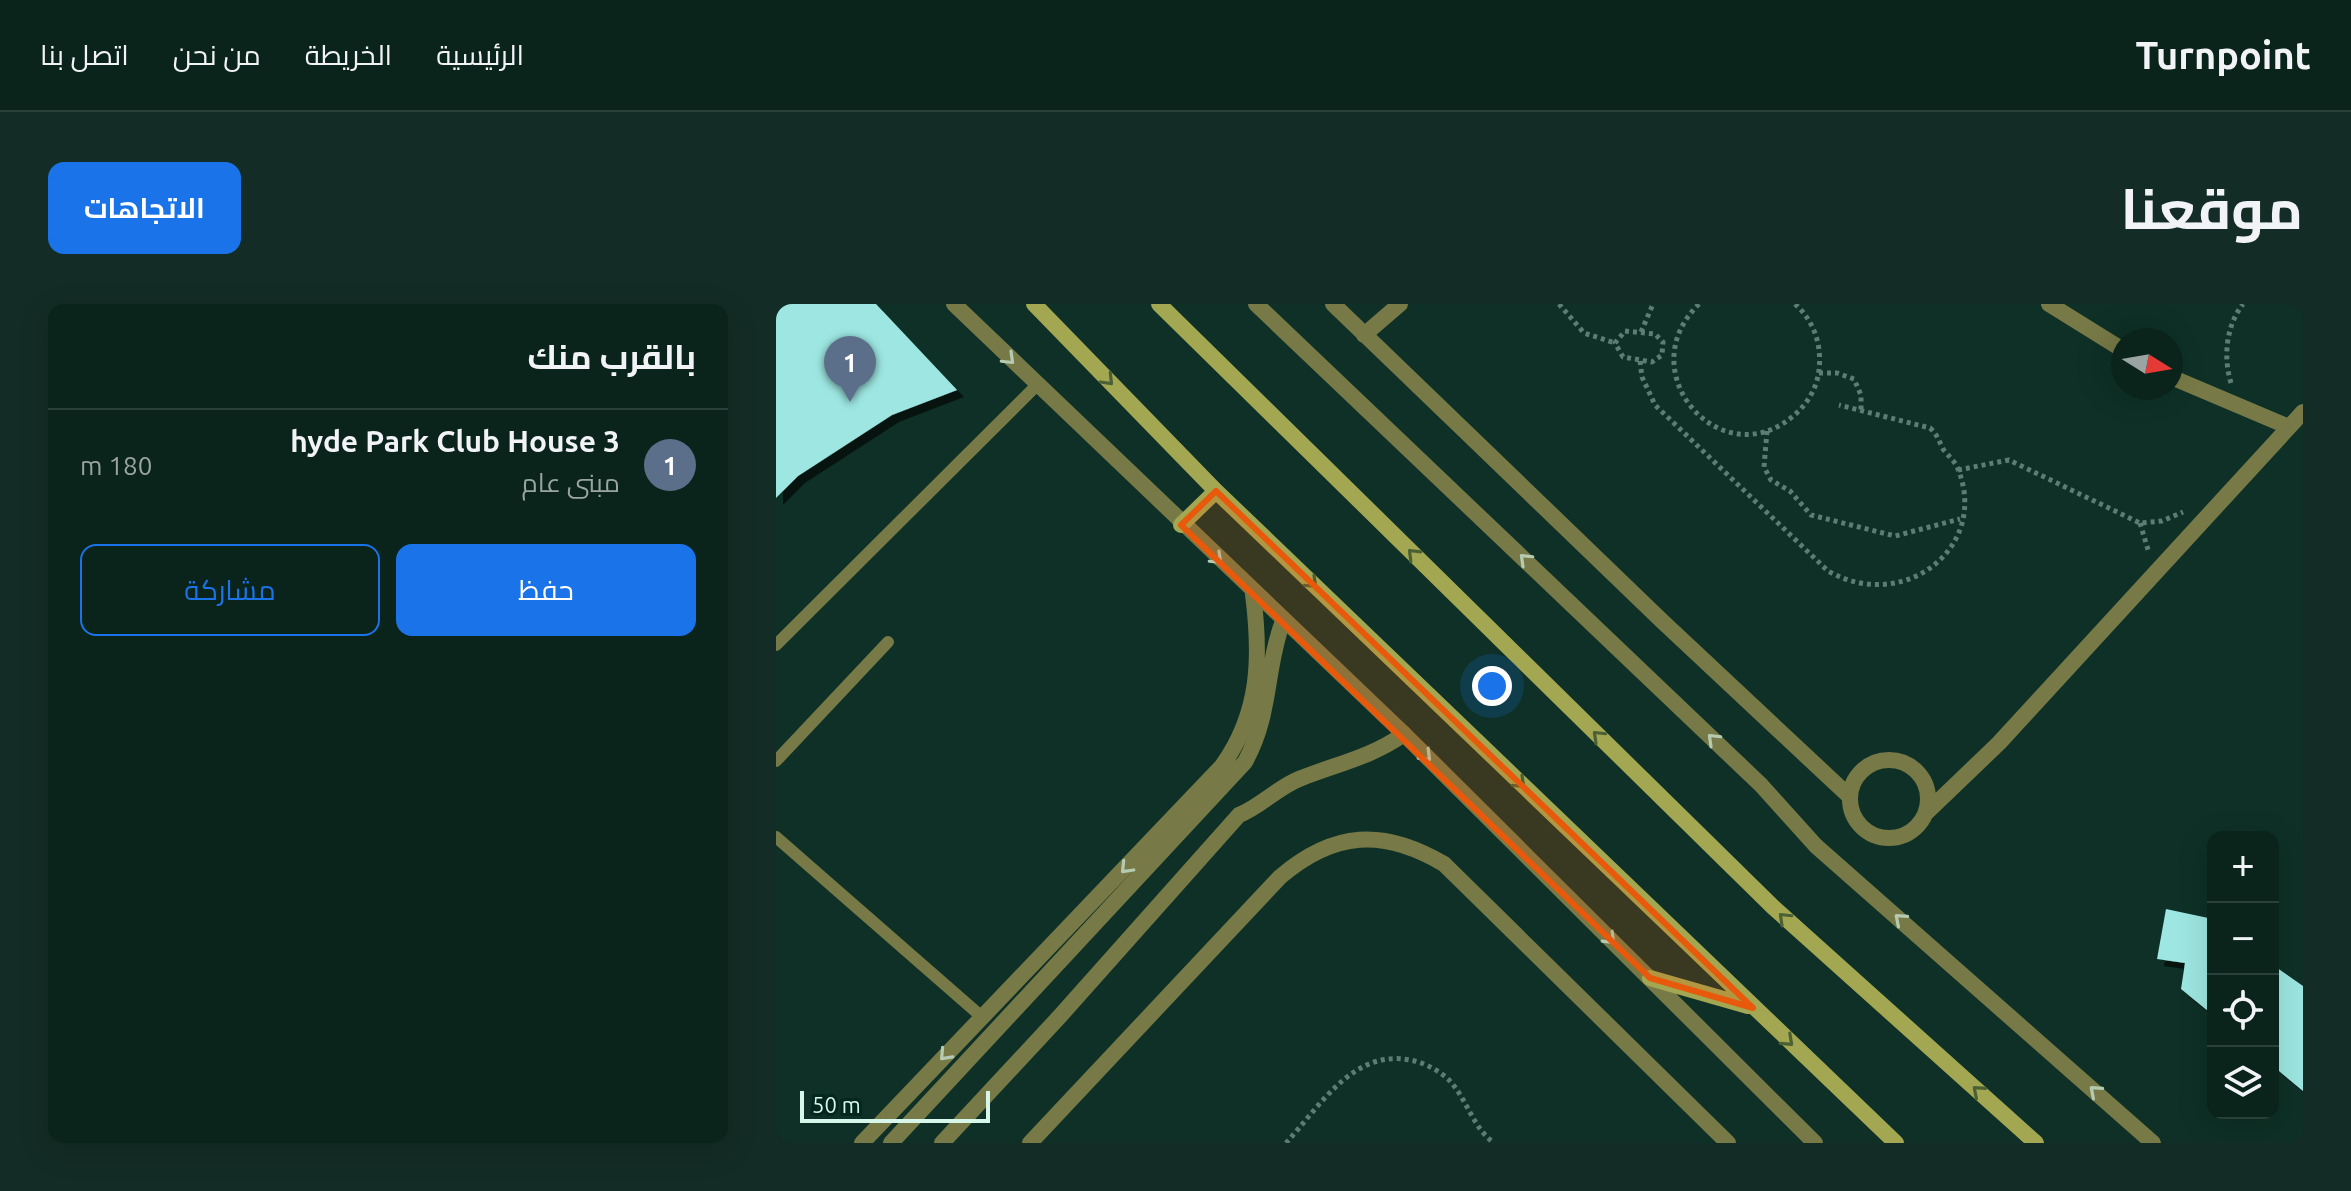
<!DOCTYPE html>
<html lang="ar">
<meta charset="utf-8">
<style>
:root{--surface:#0a241c;--page:#132c25;--text:#f1f3f6;--muted:#99a4a3;--line:#2a413b;--accent:#1a73e8}
body{margin:0;font-family:Ubuntu,Cairo,sans-serif;background:var(--page);color:var(--text);direction:rtl}
.controls{position:absolute;right:24px;bottom:24px;display:grid;overflow:hidden;border-radius:16px;box-shadow:0 8px 32px #0002}
.controls button{width:72px;height:72px;display:grid;place-items:center;padding:0;border:0;border-bottom:2px solid var(--line);background:var(--surface);color:var(--text);font:40px sans-serif}
.compass{position:absolute;left:1335px;top:24px;width:72px;height:72px;border-radius:50%;background:var(--surface);box-shadow:0 8px 32px #0002;rotate:101deg}
.scale{position:absolute;left:24px;bottom:20px;width:190px;box-sizing:border-box;padding-left:8px;border:4px solid #d7f7eb;border-top:0;font-size:22px;line-height:28px;white-space:nowrap;color:#d7f7eb;-webkit-text-stroke:6px #03261d;paint-order:stroke}
.you{position:absolute;left:716px;top:382px;width:28px;height:28px;margin:-20px;border:6px solid #fff;border-radius:50%;background:#1a73e8;box-shadow:0 0 0 12px #1a73e833}
.badge{display:grid;place-items:center;width:52px;height:52px;border-radius:50%;background:var(--accent);color:#fff;font-size:26px;font-weight:700}
.pin{position:absolute;translate:-50% -66px;filter:drop-shadow(0 2px 4px #0008)}
.pin::after{content:'';position:absolute;top:42px;width:28px;height:24px;background:inherit;clip-path:polygon(0 0,100% 0,50% 100%)}
.list{margin:0;padding:0;list-style:none}
h2{display:flex;justify-content:space-between;align-items:center;height:104px;margin:0;padding:0 32px;font-size:34px}
h2 small{font-size:26px;font-weight:400;color:var(--muted)}
.list li{display:grid;grid-template-columns:52px 1fr auto;gap:24px;align-items:center;box-sizing:border-box;height:112px;padding:0 32px;border-top:2px solid var(--line)}
.list b{display:block;font-size:30px;white-space:nowrap}
.list p{margin:0;font-size:26px;white-space:nowrap;color:var(--muted)}
.list em{font-size:26px;font-style:normal;color:var(--muted)}
.actions{display:flex;gap:16px;padding:24px 32px}
.actions a{flex:1;padding:18px 0;border:2px solid var(--accent);border-radius:16px;text-align:center;font-size:28px;color:var(--accent)}
.actions .main{background:var(--accent);color:#fff}
.icon{flex:none;width:44px;height:44px;fill:none;stroke:currentColor;stroke-width:2;stroke-linecap:round;stroke-linejoin:round}
.map{position:relative;flex:none;width:1527px;height:839px;overflow:hidden;direction:ltr;border-radius:16px}
header{display:flex;align-items:center;gap:48px;box-sizing:border-box;height:112px;padding:0 40px;background:var(--surface);border-bottom:2px solid var(--line)}
header strong{font-size:38px}
nav{display:flex;gap:44px;margin-inline-start:auto;font-size:28px}
.intro{display:flex;align-items:center;justify-content:space-between;box-sizing:border-box;height:192px;padding:0 48px}
h1{margin:0;font-size:56px}
.button{padding:20px 36px;border-radius:16px;background:var(--accent);color:#fff;font-size:28px;font-weight:700}
main{display:flex;gap:48px;padding:0 48px}
aside{flex:1;background:var(--surface);border-radius:16px;box-shadow:0 8px 32px #0002}
.map>svg:first-child{display:block}
.building{fill:#9de6e1;filter:url(#shadow)}
.lines{fill:none;stroke-linecap:round;stroke-linejoin:round}
.path{stroke:#5c7d72;stroke-width:5;stroke-dasharray:4 4;stroke-linecap:butt}
.service{stroke:#777a46;stroke-width:12}
.minor{stroke:#777a46;stroke-width:16}
.tertiary{stroke:#777a46;stroke-width:16}
.secondary{stroke:#a4a751;stroke-width:16}
.oneway{stroke:#b5cbb1}
.oneway2{stroke:#4b6034}
.marked{fill:#e8590c;fill-opacity:0.2;stroke:#e8590c;stroke-width:6;stroke-linejoin:round}
</style>
<header>
<strong>Turnpoint</strong>
<nav><a>الرئيسية</a><a>الخريطة</a><a>من نحن</a><a>اتصل بنا</a></nav>
</header>
<div class="intro"><h1>موقعنا</h1><a class="button">الاتجاهات</a></div>
<main>
<div class="map">
<svg width="1527" height="839" viewBox="0 0 1527 839">
<defs>
<filter id="shadow"><feDropShadow dx="7" dy="7" stdDeviation="0" flood-color="#0009"/></filter>
</defs>
<rect width="100%" height="100%" fill="#0e3026"/>
<path class="building" d="M0,0H100L181,86L116,111L22,172L0,194Z
M1390,605L1437,615V711L1405,685L1409,659L1381,655Z
M1497,661L1527,682V787L1497,762Z"/>
<g class="lines">
<path class="path" d="M783,0L808,29L839,39
M923,0C853,68 944,172 1016,113C1030,102 1041,85 1043,66C1046,41 1038,17 1019,0
M849,27L879,30L887,38L886,51L876,58L847,53L839,39Z
M865,28L877,0
M864,57L866,73L879,101L1052,267C1127,310 1214,244 1182,165C1179,157 1172,152 1167,145C1163,137 1161,130 1154,124L1063,101
M1043,69H1061L1078,75L1085,91V106
M1455,79C1447,53 1450,22 1467,0
M991,127L988,163L995,176L1014,187L1035,211L1119,232L1184,215
M1182,166L1233,156L1364,219L1386,217L1407,208
M1364,219L1373,249
M510,839C544,802 577,745 634,756C647,758 662,766 672,775C691,794 696,823 718,839"/>
<path class="service" d="M0,341L261,81
M0,457L112,338
M0,533L206,713"/>
<path class="minor" d="M557,0L886,317L1074,493
M1273,0L1347,46
M588,31L624,0
M1395,73L1513,123
M1074 495a39 39 0 1 1 78 0a39 39 0 1 1-78 0Z
M1149,510L1223,439L1527,108
M86,839L446,462C484,409 485,354 477,290
M115,839L469,458C496,409 489,365 507,317
M166,839L285,711L463,511C485,502 501,484 523,475C560,460 594,454 628,430
M254,839L504,573C558,527 607,524 668,560L952,839"/>
<path class="tertiary" d="M178,0L628,430L1039,839
M480,0L985,481L1040,542L1377,839"/>
<path class="secondary" d="M258,0L440,187L1120,839
M383,0L997,603L1260,839
M405,221L440,187
M874,674L972,702"/>
</g>
<defs><path id="oneway-chevron" d="M-2-3.5L2.5 0L-2 3.5" fill="none" stroke-width="1.6" stroke-linecap="round" stroke-linejoin="round" transform="scale(2)"/></defs>
<g class="oneway">
<use href="#oneway-chevron" transform="translate(233 55) rotate(44)"/>
<use href="#oneway-chevron" transform="translate(441 255) rotate(44)"/>
<use href="#oneway-chevron" transform="translate(749 255) rotate(-136)"/>
<use href="#oneway-chevron" transform="translate(937 435) rotate(-136)"/>
<use href="#oneway-chevron" transform="translate(650 452) rotate(45)"/>
<use href="#oneway-chevron" transform="translate(350 564) rotate(134)"/>
<use href="#oneway-chevron" transform="translate(1124 615) rotate(-139)"/>
<use href="#oneway-chevron" transform="translate(834 635) rotate(45)"/>
<use href="#oneway-chevron" transform="translate(169 751) rotate(133)"/>
<use href="#oneway-chevron" transform="translate(1319 787) rotate(-139)"/>
</g>
<g class="oneway2">
<use href="#oneway-chevron" transform="translate(332 76) rotate(46)"/>
<use href="#oneway-chevron" transform="translate(637 250) rotate(-135)"/>
<use href="#oneway-chevron" transform="translate(536 279) rotate(44)"/>
<use href="#oneway-chevron" transform="translate(822 432) rotate(-136)"/>
<use href="#oneway-chevron" transform="translate(744 479) rotate(44)"/>
<use href="#oneway-chevron" transform="translate(1008 614) rotate(-136)"/>
<use href="#oneway-chevron" transform="translate(1012 737) rotate(43)"/>
<use href="#oneway-chevron" transform="translate(1202 787) rotate(-139)"/>
</g>
<path class="marked" d="M440,187L977,704L874,674L405,221Z"/>
</svg>
<div class="controls">
<button>+</button>
<button>−</button>
<button><svg class="icon" aria-label="locate" viewBox="0 0 24 24"><circle cx="12" cy="12" r="6"/><path d="M12 2v4M12 18v4M2 12h4M18 12h4"/></svg></button>
<button><svg class="icon" aria-label="layers" viewBox="0 0 24 24"><path d="M12 4l9 5-9 5-9-5zM3 14l9 5 9-5"/></svg></button>
</div>
<svg class="compass" viewBox="-18 -18 36 36"><path d="M0-13l5 13h-10z" fill="#e53935"/><path d="M0 13l5-13h-10z" fill="#99a4a3"/></svg>
<div class="scale">50 m</div>
<div class="you"></div>
<div class="pin badge" style="left:74px;top:98px;background:#5c6f8a">1</div>
</div>
<aside>
<h2>بالقرب منك<small></small></h2>
<ul class="list">
<li><span class="badge" style="background:#5c6f8a">1</span><div><b>hyde Park Club House 3</b><p>مبنى عام</p></div><em>180 m</em></li>
</ul>
<div class="actions"><a class="main">حفظ</a><a>مشاركة</a></div>
</aside>
</main>
